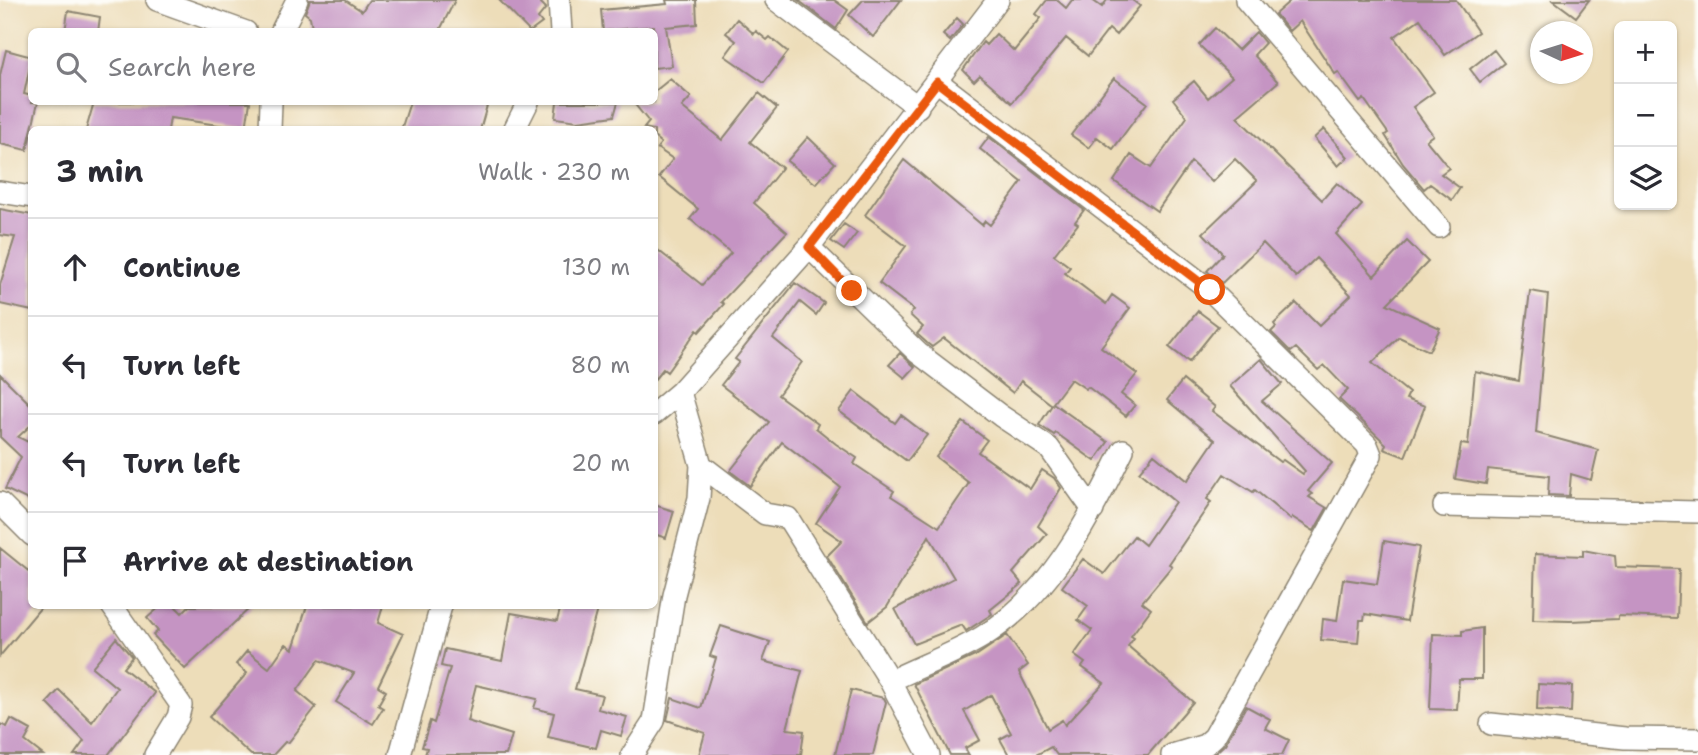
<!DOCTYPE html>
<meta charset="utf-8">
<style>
:root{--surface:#fff;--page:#f2f2f3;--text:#2b2b33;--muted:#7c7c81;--line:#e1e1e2}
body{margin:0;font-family:"Shantell Sans",sans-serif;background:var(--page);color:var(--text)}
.controls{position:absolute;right:21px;top:21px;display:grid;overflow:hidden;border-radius:10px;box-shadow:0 2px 5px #0004}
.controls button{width:63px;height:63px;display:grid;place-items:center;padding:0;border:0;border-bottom:2px solid var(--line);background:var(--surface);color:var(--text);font:35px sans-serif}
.compass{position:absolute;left:1530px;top:21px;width:63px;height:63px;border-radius:50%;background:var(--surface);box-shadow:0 2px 5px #0004;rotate:94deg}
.stop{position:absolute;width:21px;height:21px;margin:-16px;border:5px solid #ea580c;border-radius:50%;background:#fff}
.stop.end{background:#ea580c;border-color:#fff;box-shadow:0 2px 7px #0008}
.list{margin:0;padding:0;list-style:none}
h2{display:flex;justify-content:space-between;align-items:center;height:91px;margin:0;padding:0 28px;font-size:30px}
h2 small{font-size:23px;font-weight:400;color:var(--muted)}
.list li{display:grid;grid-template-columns:46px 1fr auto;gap:21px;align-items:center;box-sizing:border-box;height:98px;padding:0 28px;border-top:2px solid var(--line)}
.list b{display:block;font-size:26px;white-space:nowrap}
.list em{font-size:23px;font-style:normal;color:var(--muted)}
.icon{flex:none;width:38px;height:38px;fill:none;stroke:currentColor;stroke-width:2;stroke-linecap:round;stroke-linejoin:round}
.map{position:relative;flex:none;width:1698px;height:755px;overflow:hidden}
.search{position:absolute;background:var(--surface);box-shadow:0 2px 5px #0004;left:28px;top:28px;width:630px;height:77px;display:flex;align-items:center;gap:18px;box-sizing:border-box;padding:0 24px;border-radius:10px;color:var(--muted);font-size:26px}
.panel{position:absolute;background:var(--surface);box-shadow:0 2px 5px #0004;left:28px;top:126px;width:630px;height:483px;border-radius:10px}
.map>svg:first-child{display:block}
.building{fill:#c594c3}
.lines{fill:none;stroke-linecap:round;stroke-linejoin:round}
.minor-casing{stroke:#8c8472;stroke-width:24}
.minor{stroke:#fff;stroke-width:21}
.route{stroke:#ea580c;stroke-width:9}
</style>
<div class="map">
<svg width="1698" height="755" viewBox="0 0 1698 755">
<rect width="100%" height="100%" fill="#fdfcf7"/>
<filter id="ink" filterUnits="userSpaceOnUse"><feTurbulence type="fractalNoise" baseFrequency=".0143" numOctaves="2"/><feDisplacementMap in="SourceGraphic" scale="14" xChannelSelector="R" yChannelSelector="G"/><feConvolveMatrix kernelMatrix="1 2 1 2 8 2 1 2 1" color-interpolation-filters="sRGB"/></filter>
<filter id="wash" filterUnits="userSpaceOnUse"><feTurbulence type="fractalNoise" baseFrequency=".00686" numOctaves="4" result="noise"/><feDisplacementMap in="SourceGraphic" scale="28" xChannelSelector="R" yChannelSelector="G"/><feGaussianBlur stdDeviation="1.57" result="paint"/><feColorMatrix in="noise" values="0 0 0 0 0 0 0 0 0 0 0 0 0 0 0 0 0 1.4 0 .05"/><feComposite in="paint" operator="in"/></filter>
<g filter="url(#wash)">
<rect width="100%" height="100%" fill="#edddb9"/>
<g id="blocks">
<path class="building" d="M310,0H345L362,11L369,0H455L439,32H313L310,17L305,13Z
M499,0H538L546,8L538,18L542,23L530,32Z
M666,0H696L697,24L666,27L672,66L654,68V26L603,31L601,10L667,4Z
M798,0H834L848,10L836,29Z
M863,0H901L873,37L849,15Z
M1047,0H1057L1066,8L1072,0H1092L1102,7L1107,0H1132L1140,6L1116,35L1109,29L1088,56L1066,38L1012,103L980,75L974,81L963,70L983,42L986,45L996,34L1014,51L1041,18L1036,14Z
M1291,0H1456L1478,32L1445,55L1420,19L1394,37L1434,92L1413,107L1433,135L1426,140L1449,168L1441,174L1460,188L1452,200L1430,184L1424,189L1403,164L1385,135L1388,133L1364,99L1360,102L1338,72L1335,74L1300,21L1289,31L1275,14Z
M1553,0H1589L1576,17Z
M68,11L100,17L98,32H65Z
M957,18L963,24L950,41L943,35Z
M737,19L754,34L756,31L767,40L770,37L788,52L764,83L725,56L736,41L726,33Z
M1215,28L1238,50L1256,32L1265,43L1254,55L1278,82L1237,117L1322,200L1337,183L1362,205L1336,234L1374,276L1407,241L1428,262L1387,304L1440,328L1429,351L1399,337L1372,363L1409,393L1406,399L1425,406L1405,457L1384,449L1386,444L1339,399L1348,390L1324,365L1318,370L1296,348L1291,352L1271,332L1276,327L1274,324L1296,303L1319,326L1351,295L1316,258L1296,277L1263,243L1222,283L1207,271L1223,254L1203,233L1257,181L1235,159L1212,182L1191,162L1157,211L1114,181L1131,155L1151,168L1187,117L1173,99L1194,81L1208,98L1232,77L1199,45Z
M6,50L32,57L24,94L32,96V102H38L27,150L0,144V75Z
M1494,50L1504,63L1480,82L1470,69Z
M1114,78L1147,103L1113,149L1097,137L1089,148L1071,135Z
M670,79L691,97L682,107L722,140L759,93L777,108L750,142L782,168L754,203L787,232L721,302L724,304L699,332L697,330L667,372L663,369L654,380V247L702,285L731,253L690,219L698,209L659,177L673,159L657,148L661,143L654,137V130L644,128L649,122L633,102H654V92Z
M94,102H250L246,129L170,118L168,130H86Z
M410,102H488L480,130H401Z
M557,102H618L614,116L578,121L555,118Z
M1324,129L1348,157L1338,166L1314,138Z
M808,137L835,163L816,184L787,161Z
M989,137L1084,210L1075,222L1078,224L1054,255L1070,267L1065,273L1106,304L1112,295L1130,308L1101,347L1137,374L1121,394L1135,405L1126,416L1088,387L1086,389L1071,379L1053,403L1108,442L1095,461L1056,433L1054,435L1039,425L1052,405L1021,381L1013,393L944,338L932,347L927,343L917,334L923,327L910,315L914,310L879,283L906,246L865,215L904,160L982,225L985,221L990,225L1022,182L980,149Z
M0,209L32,215V311L0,304V285L15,237L0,235Z
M844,224L857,233L844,250L831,241Z
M795,283L824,303L816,315L800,302L773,338L802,362L778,395L818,424L816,428L836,444L857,458L854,464L894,491L891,496L939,527L969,483L936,457L963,422L987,440L978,452L1030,489L1042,470L1054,478L1061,488L1038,526L1047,534L1013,573L1022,584L990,610L992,614L966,631L962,625L914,644L895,609L954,578L929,536L887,607L868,622L827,556L842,541L816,523L840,487L782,442L750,486L730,471L769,422L721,385L739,362L735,359Z
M1530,291L1548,294L1536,433L1598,450L1591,480L1571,474L1569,496L1548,495L1549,476L1488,469L1486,484L1455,479L1461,444L1468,445L1475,371L1519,381Z
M1198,311L1218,326L1189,362L1169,347Z
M900,353L915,367L905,378L889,365Z
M1261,359L1282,384L1262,401L1332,463L1308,491L1312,494L1309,497L1327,508L1314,531L1292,517L1291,520L1255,490L1253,492L1224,474L1207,499L1211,502L1169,564L1172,566L1142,602L1151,609L1131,636L1134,638L1128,646L1193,702L1148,755H1057L1051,747L1036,755H1009L1000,739L1011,733L991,695L964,711L980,740L965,748L969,755H950L914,684L977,655L1007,635L1028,665L1019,672L1048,729L1062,720L1065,725L1104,683L1082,667L1085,663L1074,655L1092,630L1078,620L1088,606L1062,587L1083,559L1104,574L1134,536L1145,545L1175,502L1139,472L1154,454L1187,481L1215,440L1167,400L1183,380L1215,407L1212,411L1280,462L1283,460L1303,474L1305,471L1230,386Z
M0,374L32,406V424L18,437L28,442L32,434V502L5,489L21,457L0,437Z
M854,391L895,423L901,415L927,435L907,461L839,411Z
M654,505L674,511L666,538L654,534Z
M1384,541L1419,547L1407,621L1365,614L1364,620H1360L1358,643L1321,640L1323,619L1337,621L1343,579L1377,584Z
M0,548L32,574V606H42L0,656Z
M1583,550L1615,556L1616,567L1679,569L1677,618L1618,616V619L1570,621L1533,620L1535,554L1583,556Z
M161,606H175L182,613L189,606H252L185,669L153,635L158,631L147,618Z
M307,606H383L378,623L403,634L378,686L386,691L378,705L383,708L373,724L336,702L354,673L319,660L297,691L316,707L288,743L285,742L273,755H251L209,717L247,673L236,664L247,651L269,668L286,644L293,649Z
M561,606H598L575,689L602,695L598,709L627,717L621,736L601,730L596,748L548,737L554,713L534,708L537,699L476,685L467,721L512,735L506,755H425L427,748L422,747L430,721L434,723L450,668L441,666L445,649L502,661L511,613L557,621Z
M721,626L770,642L763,661L802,671L787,729L804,731L801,755H699L705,733L667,720L672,698L701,708L716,658L710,656Z
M1482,628V679H1459L1457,710L1430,709L1433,634L1462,635V631Z
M116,638L132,657L123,668L155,693L108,755H74L84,741L47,703L59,690L92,722L117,688L92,667Z
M1538,684L1572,686L1571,712L1537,710Z
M851,690L884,698L886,702L873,755H835Z
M1246,706L1270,719L1265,728L1289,740L1282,755H1213L1225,744Z
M11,719L31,730L25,741L43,755H0V724L7,727Z"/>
</g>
</g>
<g filter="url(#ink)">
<use href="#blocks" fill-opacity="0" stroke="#8c8472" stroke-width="2"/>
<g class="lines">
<g class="minor-casing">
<path id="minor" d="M157,0L246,32
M559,0L561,32
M776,0L918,107
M1246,0L1439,227
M281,32L297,0
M938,82L1210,290L1367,445L1371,455L1214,737L1205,745L1172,755
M270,130L271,102
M514,130L528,102
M0,192L32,197
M809,247L918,353L1001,416L1049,448L1093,510
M654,414L680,392L809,247L998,0
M701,465L765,514L788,518L890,681
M0,503L32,535
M1444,506L1698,512
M112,606L181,705L178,717L155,755
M1491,724L1625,738L1698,739
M400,755L441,606
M632,755L654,721L674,595L699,498L701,465L680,392
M929,755L890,681C920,666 954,654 982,637C1050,595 1089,520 1123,450"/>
</g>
<use href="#minor" class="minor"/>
</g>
</g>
<g class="lines" filter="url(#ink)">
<path class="route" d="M852,291L809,247L937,82L1210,290"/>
</g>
</svg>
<div class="controls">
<button>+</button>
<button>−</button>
<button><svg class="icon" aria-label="layers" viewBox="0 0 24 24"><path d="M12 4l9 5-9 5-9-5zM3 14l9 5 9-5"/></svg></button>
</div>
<svg class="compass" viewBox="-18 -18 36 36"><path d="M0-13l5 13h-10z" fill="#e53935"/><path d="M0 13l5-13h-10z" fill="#7c7c81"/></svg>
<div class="stop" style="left:1210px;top:290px"></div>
<div class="stop end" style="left:852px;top:291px"></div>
<div class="search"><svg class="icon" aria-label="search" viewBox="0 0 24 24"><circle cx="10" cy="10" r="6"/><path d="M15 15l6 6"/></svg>Search here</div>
<section class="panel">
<h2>3 min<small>Walk · 230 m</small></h2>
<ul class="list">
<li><svg class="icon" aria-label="ahead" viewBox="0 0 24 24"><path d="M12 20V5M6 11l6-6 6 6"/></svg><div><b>Continue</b></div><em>130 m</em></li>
<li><svg class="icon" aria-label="left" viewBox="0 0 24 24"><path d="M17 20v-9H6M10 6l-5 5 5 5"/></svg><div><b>Turn left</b></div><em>80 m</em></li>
<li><svg class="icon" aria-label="left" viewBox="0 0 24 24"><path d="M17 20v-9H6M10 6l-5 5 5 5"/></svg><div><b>Turn left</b></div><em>20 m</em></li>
<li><svg class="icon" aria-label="arrive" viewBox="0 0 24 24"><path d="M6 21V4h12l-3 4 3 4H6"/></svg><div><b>Arrive at destination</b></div></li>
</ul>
</section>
</div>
